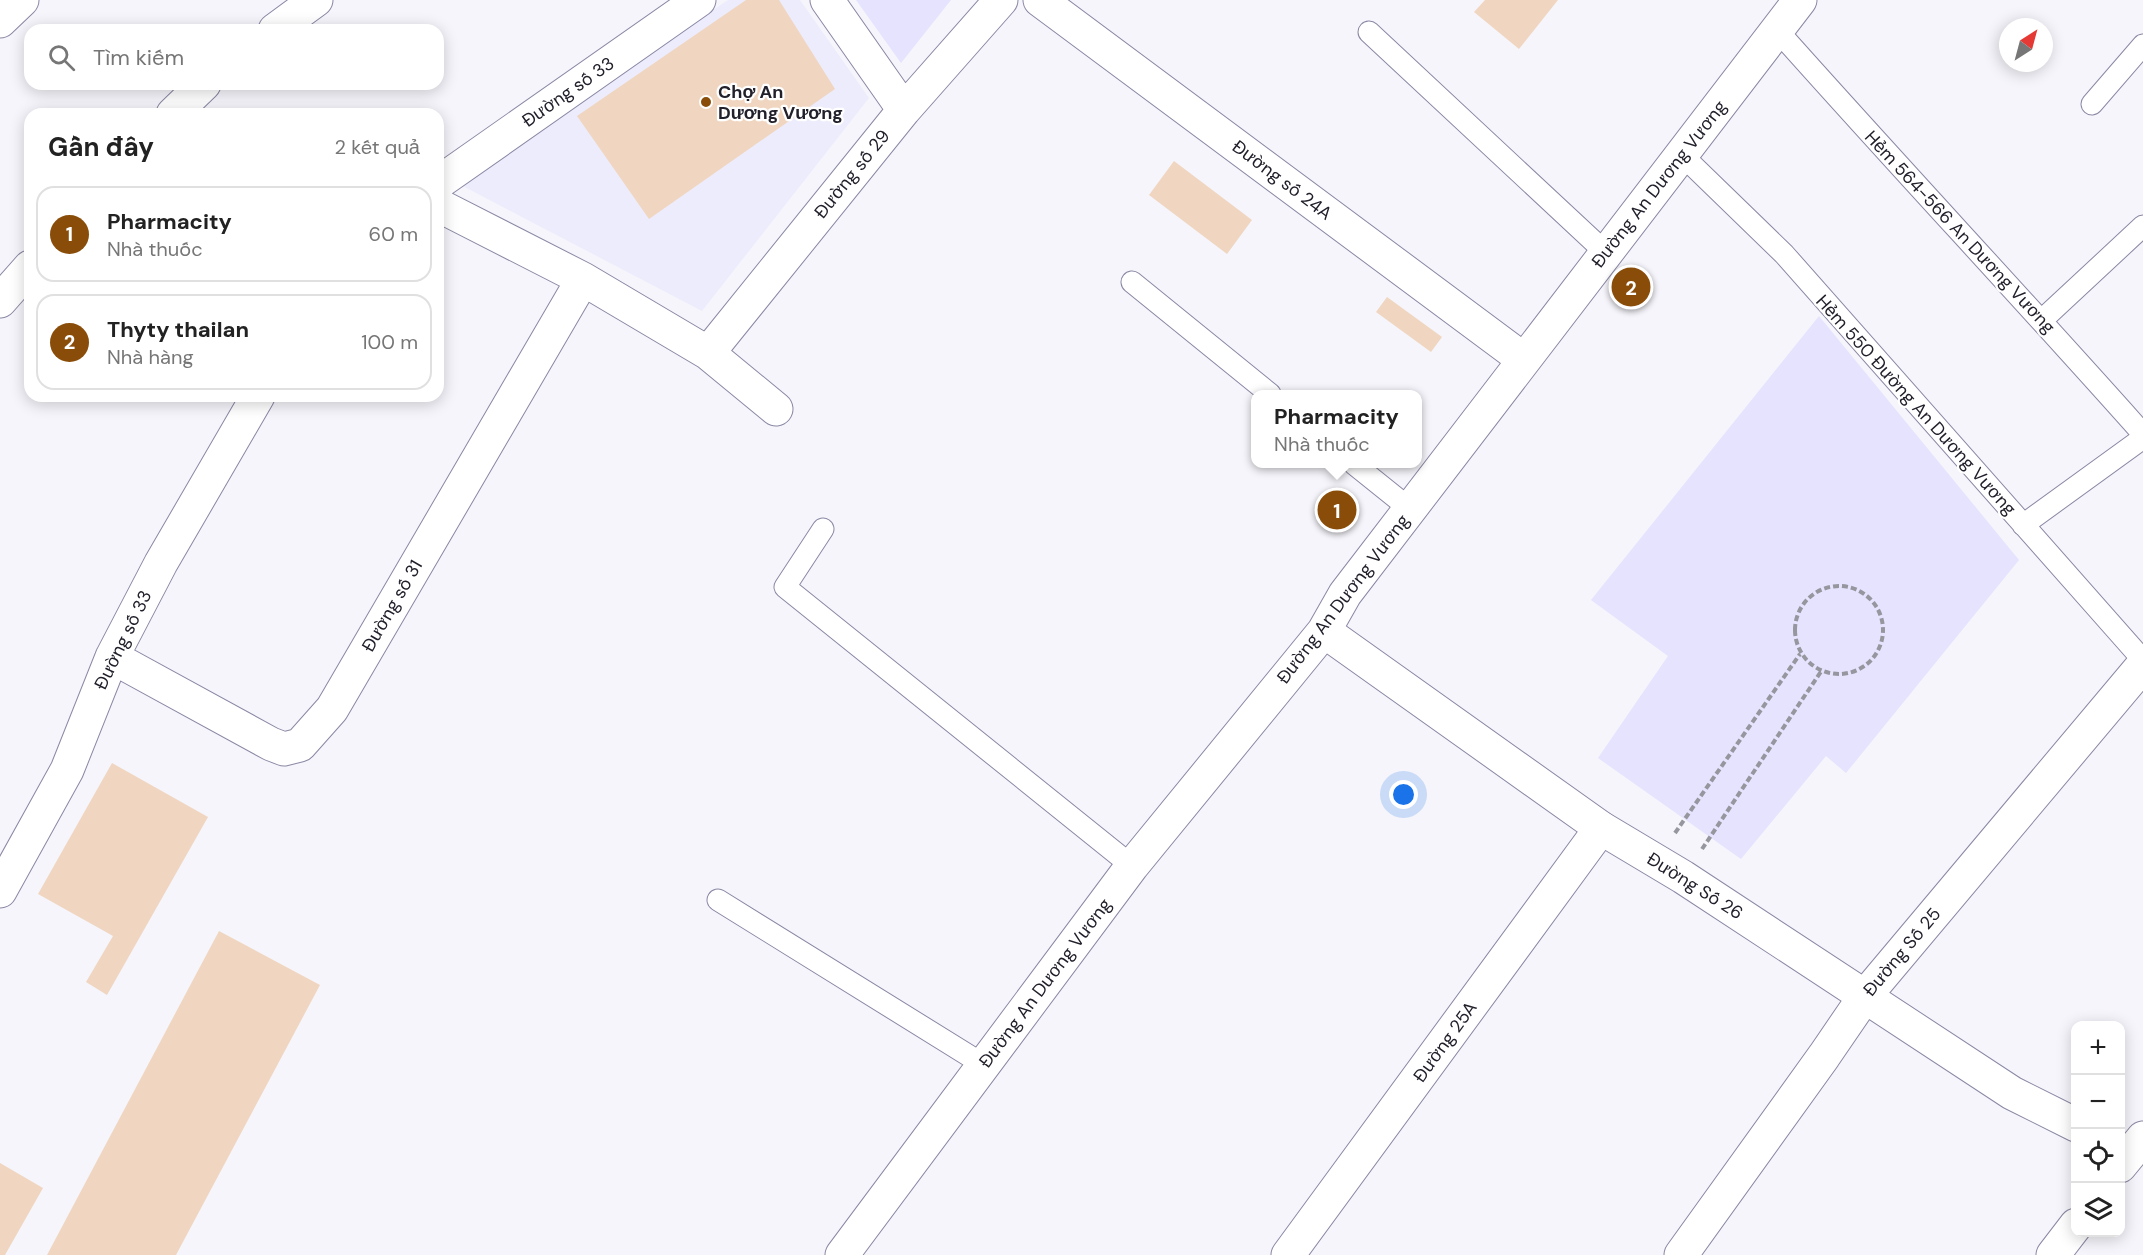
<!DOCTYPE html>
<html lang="vi">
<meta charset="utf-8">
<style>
:root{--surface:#fff;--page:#f2f2f2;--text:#222;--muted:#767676;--line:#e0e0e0;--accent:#894d09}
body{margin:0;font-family:"DM Sans",sans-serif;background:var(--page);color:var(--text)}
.controls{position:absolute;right:18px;bottom:18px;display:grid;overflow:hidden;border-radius:12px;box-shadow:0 3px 15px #0003}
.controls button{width:54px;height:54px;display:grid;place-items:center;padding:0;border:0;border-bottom:2px solid var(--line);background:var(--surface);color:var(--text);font:30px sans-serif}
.compass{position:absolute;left:1999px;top:18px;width:54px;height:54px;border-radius:50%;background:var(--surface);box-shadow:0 3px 15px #0003;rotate:36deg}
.you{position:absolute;left:1404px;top:795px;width:21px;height:21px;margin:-15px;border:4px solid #fff;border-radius:50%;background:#1a73e8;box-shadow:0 0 0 9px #1a73e833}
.badge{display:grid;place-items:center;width:39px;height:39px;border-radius:50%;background:var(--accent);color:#fff;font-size:20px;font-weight:700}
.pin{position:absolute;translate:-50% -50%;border:3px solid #fff;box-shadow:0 2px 6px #0006}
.popup{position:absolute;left:1251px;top:390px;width:171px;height:78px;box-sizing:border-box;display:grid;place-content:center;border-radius:12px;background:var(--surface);filter:drop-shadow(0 2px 4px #0005);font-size:20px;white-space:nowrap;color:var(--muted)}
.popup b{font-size:22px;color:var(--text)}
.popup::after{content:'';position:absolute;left:50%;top:100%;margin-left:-12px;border:12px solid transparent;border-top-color:var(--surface)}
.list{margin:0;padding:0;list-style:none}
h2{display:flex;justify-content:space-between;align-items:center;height:78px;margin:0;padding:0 24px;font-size:26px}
h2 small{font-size:20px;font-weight:400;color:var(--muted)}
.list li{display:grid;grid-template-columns:39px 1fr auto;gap:18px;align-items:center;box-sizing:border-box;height:96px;margin:0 12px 12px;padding:0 12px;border:2px solid var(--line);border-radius:18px}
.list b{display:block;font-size:22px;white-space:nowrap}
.list p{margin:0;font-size:20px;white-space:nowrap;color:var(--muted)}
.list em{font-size:20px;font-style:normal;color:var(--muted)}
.icon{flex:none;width:33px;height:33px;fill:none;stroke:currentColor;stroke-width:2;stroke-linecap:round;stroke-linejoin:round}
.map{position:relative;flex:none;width:2143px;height:1255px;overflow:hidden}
.search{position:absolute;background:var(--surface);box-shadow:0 3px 15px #0003;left:24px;top:24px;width:420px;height:66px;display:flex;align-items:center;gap:15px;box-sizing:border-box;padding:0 21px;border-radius:18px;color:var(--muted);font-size:22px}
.panel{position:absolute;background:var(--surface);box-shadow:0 3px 15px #0003;left:24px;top:108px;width:420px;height:294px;border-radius:18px}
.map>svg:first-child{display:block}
.built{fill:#edecfc}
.green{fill:#e5e3fe}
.building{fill:#f0d6c0}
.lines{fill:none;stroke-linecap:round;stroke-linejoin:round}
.lane-casing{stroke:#8a88a4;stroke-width:23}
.street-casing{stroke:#8a88a4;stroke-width:35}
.secondary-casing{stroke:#8a88a4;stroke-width:35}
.path{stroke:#96969e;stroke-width:4;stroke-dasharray:6 3;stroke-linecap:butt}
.lane{stroke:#fff;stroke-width:21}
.street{stroke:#fff;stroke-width:33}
.secondary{stroke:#fff;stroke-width:33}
.poi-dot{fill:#894d09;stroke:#fff;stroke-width:2}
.labels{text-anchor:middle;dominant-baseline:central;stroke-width:4.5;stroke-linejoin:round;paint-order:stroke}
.street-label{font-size:18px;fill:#21202b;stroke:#fff}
.poi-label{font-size:18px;font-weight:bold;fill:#21202b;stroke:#fff;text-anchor:start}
</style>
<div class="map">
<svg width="2143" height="1255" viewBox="0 0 2143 1255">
<rect width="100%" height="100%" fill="#f5f5fb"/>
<path class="built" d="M728,0H800L869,98L702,311L455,182Z"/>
<path class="green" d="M856,0H951L901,63Z
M1819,316L2019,560L1846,773L1826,756L1741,859L1598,758L1668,656L1591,600Z"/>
<path class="building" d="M746,0H779L835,89L649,219L577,116Z
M1485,0H1558L1519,49L1474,12Z
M1174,161L1252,220L1227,254L1149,195Z
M1387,297L1442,337L1431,352L1376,312Z
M112,763L208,817L107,995L86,982L113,936L38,894Z
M219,931L320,985L176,1255H47Z
M0,1163L43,1188L5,1255H0Z"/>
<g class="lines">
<g class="lane-casing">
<path id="lane" d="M1777,30C1898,166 2022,298 2143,434
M1369,32L1605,252
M2092,104L2143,45
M1683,156L1784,254L2143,660
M1132,282L1270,394
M2042,320L2143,226
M1354,464L1410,509
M2023,525L2143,438
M823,529L785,587L1132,866
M718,900L984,1065"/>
</g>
<g class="street-casing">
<path id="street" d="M827,0L904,110
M1040,0L1523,359
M0,21L22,0
M275,30L316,0
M173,114L204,84
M438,183L699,0
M438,205L583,279L708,353L904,110L1001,0
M0,301L30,267
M708,353L776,409
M112,657L271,744L284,749L300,745L332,709L583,279
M0,891L67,770L112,657L161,563L258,396
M1288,1255L1601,828
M1681,1255L1824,1056L1865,996L2143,665"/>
</g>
<g class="secondary-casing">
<path id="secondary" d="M1324,631L1601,828L1683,877L2012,1093L2076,1125
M2120,1166L2143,1138
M842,1255L1132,866L1324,631L1345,594L1800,0
M2053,1255L2076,1225"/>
</g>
<path class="path" d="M1795 630a44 44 0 1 1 88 0a44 44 0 1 1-88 0Z
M1675,833L1800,654
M1702,849L1822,670"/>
<use href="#lane" class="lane"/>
<use href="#street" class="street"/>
<use href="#secondary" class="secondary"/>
</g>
<circle class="poi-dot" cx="706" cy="102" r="6"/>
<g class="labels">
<g class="street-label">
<text transform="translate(568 92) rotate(-35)">Đường số 33</text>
<text transform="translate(852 174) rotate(-51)">Đường số 29</text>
<text transform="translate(1282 180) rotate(37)">Đường số 24A</text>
<text transform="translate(1659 184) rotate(-52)">Đường An Dương Vương</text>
<text transform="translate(1960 232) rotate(47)">Hẻm 564-566 An Dương Vương</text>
<text transform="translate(1916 405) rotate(48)">Hẻm 550 Đường An Dương Vương</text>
<text transform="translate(1343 599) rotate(-53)">Đường An Dương Vương</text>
<text transform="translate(392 606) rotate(-60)">Đường số 31</text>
<text transform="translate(123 640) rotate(-64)">Đường số 33</text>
<text transform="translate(1695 886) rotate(32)">Đường Số 26</text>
<text transform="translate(1902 952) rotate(-50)">Đường Số 25</text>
<text transform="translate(1045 983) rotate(-53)">Đường An Dương Vương</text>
<text transform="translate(1445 1042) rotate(-54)">Đường 25A</text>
</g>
<g class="poi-label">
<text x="718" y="92">Chợ An<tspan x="718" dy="21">Dương Vương</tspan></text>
</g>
</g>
</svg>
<div class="controls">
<button>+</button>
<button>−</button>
<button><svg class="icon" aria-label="locate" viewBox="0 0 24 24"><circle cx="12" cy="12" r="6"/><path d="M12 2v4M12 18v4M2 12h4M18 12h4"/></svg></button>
<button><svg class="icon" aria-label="layers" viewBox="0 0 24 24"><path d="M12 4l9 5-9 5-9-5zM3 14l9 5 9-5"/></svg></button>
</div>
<svg class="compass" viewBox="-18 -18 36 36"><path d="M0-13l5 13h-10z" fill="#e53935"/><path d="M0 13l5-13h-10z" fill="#767676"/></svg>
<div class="you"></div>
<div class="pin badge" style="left:1337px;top:510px">1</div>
<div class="popup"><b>Pharmacity</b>Nhà thuốc</div>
<div class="pin badge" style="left:1631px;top:287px">2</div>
<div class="search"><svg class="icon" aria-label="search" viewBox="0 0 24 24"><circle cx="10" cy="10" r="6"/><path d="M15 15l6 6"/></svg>Tìm kiếm</div>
<section class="panel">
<h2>Gần đây<small>2 kết quả</small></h2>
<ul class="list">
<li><span class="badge">1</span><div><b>Pharmacity</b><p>Nhà thuốc</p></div><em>60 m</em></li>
<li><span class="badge">2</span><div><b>Thyty thailan</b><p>Nhà hàng</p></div><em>100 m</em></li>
</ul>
</section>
</div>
